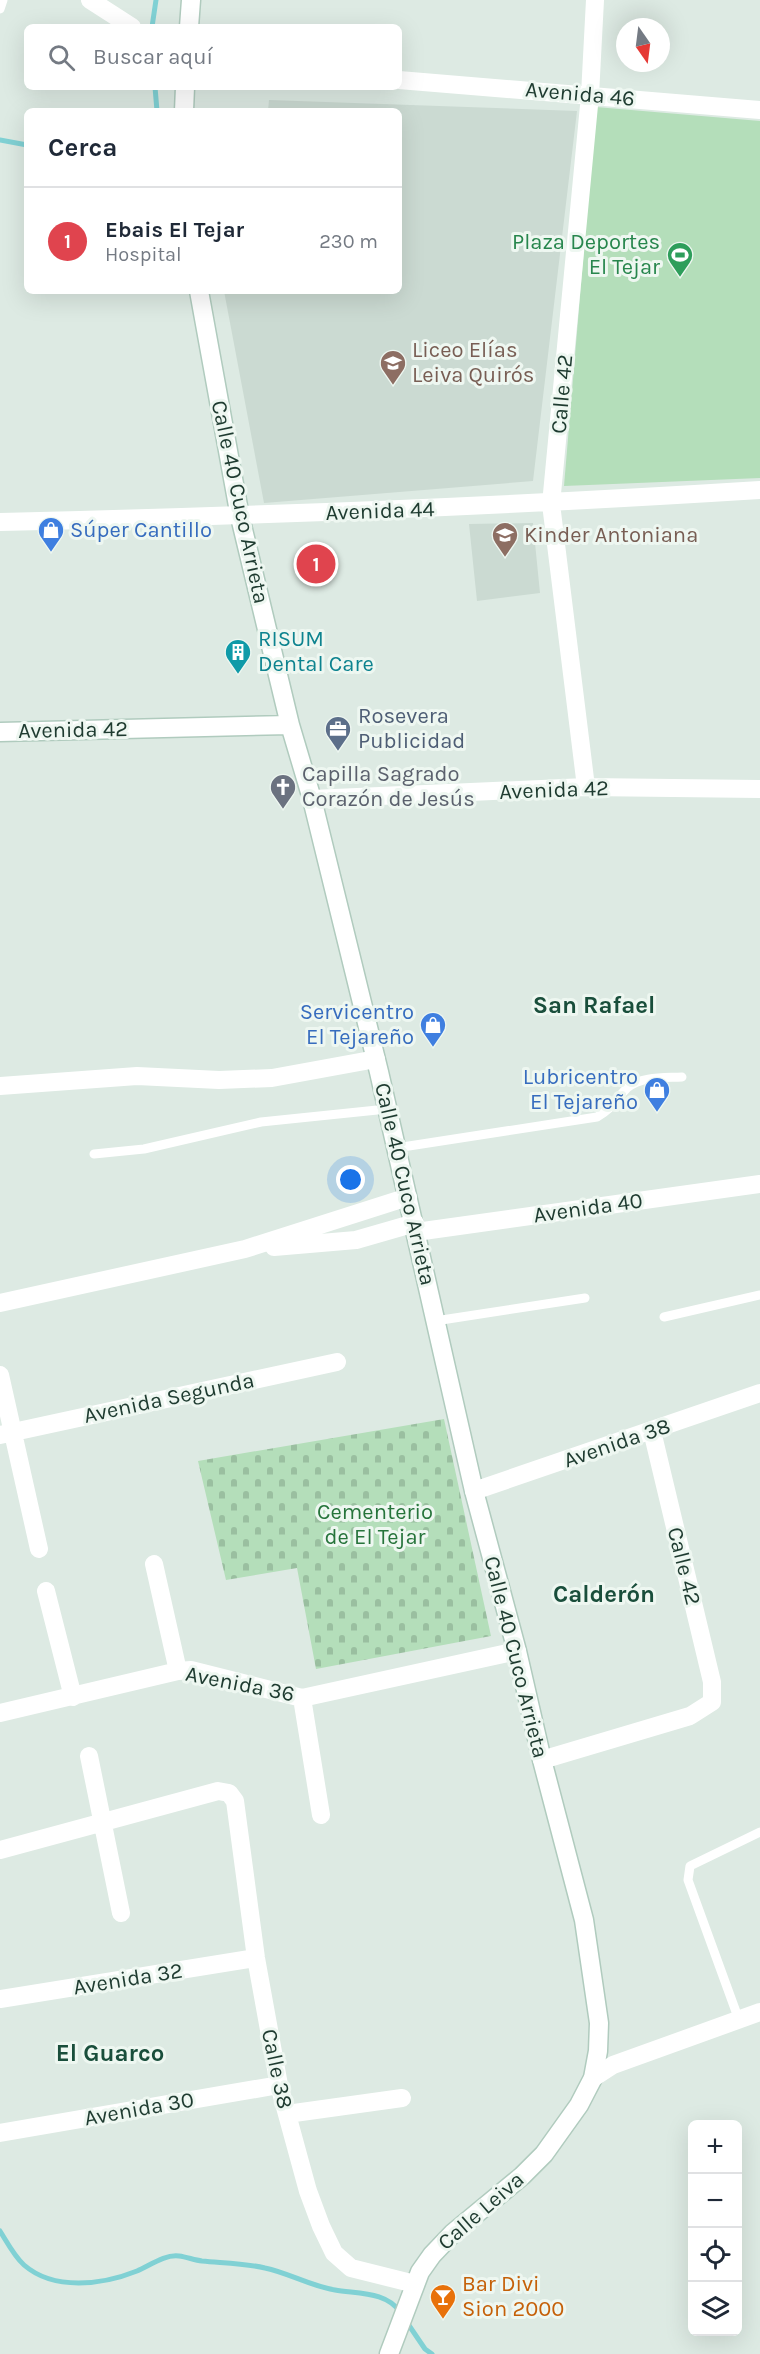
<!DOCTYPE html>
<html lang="es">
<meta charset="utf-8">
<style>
:root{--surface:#fff;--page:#f6f6f7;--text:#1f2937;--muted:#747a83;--line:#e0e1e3;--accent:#fc614a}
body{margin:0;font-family:Karla,sans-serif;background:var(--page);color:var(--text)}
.controls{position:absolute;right:18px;bottom:18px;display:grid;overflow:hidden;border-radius:9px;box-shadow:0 6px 24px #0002}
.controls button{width:54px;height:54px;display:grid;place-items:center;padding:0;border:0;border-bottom:2px solid var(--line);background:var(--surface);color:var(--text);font:30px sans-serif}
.compass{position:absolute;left:616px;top:18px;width:54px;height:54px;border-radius:50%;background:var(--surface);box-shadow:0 6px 24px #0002;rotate:166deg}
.you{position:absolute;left:351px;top:1180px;width:21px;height:21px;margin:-15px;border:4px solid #fff;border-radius:50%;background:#1a73e8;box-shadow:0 0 0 9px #1a73e833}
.badge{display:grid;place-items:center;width:39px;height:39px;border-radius:50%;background:var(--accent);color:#fff;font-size:20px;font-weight:700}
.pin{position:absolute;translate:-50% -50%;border:3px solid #fff;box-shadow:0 2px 6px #0006}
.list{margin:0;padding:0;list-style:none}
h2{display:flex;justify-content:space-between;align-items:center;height:78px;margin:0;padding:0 24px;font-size:26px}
h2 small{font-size:20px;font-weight:400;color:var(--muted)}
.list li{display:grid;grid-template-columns:39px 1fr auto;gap:18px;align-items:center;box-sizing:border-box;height:108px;padding:0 24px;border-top:2px solid var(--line)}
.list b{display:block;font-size:22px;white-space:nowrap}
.list p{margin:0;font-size:20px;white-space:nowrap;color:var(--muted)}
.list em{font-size:20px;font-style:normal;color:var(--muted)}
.icon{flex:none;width:33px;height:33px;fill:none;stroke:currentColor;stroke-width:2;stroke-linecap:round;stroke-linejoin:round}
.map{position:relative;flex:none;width:760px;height:2354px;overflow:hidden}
.search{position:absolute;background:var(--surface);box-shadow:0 6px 24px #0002;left:24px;top:24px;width:378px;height:66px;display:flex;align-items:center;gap:15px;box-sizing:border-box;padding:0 21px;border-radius:9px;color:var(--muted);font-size:22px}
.panel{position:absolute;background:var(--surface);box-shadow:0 6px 24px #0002;left:24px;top:108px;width:378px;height:186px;border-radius:9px}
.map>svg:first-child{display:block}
.built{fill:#cbdad2}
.cemetery{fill:url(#cemetery-stones)}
.park{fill:#b4deba}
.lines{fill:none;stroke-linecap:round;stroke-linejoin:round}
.stream{stroke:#80d1d4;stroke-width:5}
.secondary-casing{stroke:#b0cbbe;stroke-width:21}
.lane{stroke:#fff;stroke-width:9}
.street{stroke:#fff;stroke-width:18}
.secondary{stroke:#fff;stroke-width:18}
.labels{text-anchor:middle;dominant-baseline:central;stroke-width:6;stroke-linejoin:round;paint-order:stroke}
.street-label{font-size:22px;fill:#1e3b30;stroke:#eef7f1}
.leisure-label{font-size:22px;fill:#27864d;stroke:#eef7f1;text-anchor:end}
.education-label{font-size:22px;fill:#785e54;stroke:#eef7f1;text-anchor:start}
.shop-label{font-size:22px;fill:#366cbe;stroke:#eef7f1;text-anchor:end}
.culture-label{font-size:22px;fill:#0d838f;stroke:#eef7f1;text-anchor:start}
.service-label{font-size:22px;fill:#4e5e75;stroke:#eef7f1;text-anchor:start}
.worship-label{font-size:22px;fill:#5b616d;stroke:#eef7f1;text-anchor:start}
.park-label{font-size:22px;fill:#26743b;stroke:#eef7f1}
.food-label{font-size:22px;fill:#c56008;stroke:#eef7f1;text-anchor:start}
.neighbourhood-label{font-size:24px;font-weight:bold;fill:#194e3b;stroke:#eef7f1}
</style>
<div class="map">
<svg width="760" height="2354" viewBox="0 0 760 2354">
<defs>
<pattern id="cemetery-stones" width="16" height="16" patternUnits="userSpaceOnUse" patternTransform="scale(1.5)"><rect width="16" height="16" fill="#b4deba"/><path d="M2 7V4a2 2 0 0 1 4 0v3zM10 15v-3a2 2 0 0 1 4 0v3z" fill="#9abfa0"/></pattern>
</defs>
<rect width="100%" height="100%" fill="#ddeae3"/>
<path class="built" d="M269,100L577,111L533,481L264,503L224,291H399V111H268Z
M533,523L540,593L477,601L469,524Z"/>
<path class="cemetery" d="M444,1419L491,1636L316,1669L297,1568L226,1580L198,1461Z"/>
<path class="park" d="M596,107L760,121V478L564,486Z"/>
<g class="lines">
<path class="stream" d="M152,27L156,0
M155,87L157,111
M0,140L27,145
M0,2231C7,2242 14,2256 24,2265C54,2291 102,2285 137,2271C149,2266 165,2254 179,2256C187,2257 194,2260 202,2261C223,2263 244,2263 265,2268C289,2273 310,2286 335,2290C357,2294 387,2291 401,2313
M406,2321L425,2349L432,2354"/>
<g class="secondary-casing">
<path id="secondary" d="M189,27L191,0
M184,111L185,87
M199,291L240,517L290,725L312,799L379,1072L474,1491L517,1651L542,1760L584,1920L599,2023L598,2051L593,2078L579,2105L544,2154L522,2176L453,2233L432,2255L420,2272L389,2354
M0,732L290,725"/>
</g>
<path class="lane" d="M0,9L3,0
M396,1148L597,1117C613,1108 615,1100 627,1088C642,1076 664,1078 682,1077
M94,1154L144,1149L261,1122L387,1109
M664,1317L760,1295
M435,1321L585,1298
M739,2020L688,1880L690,1866L760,1832"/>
<path class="street" d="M90,0L132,27
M399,80L760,110
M0,522C254,516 507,506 760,490
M586,787L551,504L590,95L595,0
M312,799L586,787L760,789
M0,1086L137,1076L219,1080L272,1078L376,1059
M416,1232L760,1184
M274,1247L356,1240L415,1223
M0,1303L245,1249L408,1197
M0,1375L39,1549
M0,1435L337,1362
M474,1491L760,1393
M154,1564L178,1671
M46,1591L73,1697
M302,1698L321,1815
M0,1713L178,1671L191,1670L302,1698L517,1651
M89,1756L121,1913
M542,1760L690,1716L712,1702V1682L652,1431
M0,1850L218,1791L229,1793L235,1801L256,1958L279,2085L308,2191L321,2226L334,2253L351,2268L415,2284
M0,1999L256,1958
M593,2078L613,2065L760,2012
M287,2114L402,2098
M0,2133L279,2085"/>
<use href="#secondary" class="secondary"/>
</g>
<defs>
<g id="stadium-pin" transform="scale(1.35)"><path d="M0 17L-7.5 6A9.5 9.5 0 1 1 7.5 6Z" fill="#2e9e5b" stroke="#eef7f1"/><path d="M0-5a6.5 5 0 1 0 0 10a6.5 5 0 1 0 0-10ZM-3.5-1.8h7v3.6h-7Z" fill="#fff"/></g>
<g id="school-pin" transform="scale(1.35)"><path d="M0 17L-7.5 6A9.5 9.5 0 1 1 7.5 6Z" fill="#8d6e63" stroke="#eef7f1"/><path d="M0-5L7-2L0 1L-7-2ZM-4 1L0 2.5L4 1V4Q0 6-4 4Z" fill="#fff"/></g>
<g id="shop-pin" transform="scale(1.35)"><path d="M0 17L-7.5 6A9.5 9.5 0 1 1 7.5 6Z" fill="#3f7fe0" stroke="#eef7f1"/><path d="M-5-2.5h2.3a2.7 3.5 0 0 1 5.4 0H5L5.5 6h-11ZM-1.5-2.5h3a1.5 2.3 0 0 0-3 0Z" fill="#fff"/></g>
<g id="building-pin" transform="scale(1.35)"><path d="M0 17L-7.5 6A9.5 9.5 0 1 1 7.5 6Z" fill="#0f9aa8" stroke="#eef7f1"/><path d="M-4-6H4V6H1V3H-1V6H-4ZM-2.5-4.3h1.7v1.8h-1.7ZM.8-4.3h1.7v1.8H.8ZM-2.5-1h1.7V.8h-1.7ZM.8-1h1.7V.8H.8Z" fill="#fff"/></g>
<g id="office-pin" transform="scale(1.35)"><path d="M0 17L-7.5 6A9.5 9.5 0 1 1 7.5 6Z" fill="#5c6f8a" stroke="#eef7f1"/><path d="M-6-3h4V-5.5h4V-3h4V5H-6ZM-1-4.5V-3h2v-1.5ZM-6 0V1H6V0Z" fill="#fff"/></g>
<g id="church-pin" transform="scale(1.35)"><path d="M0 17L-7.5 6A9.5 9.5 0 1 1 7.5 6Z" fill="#6b7280" stroke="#eef7f1"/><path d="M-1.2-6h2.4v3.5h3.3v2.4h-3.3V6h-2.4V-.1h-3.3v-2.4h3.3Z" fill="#fff"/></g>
<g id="bar-pin" transform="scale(1.35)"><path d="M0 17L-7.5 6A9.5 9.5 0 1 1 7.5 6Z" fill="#e8710a" stroke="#eef7f1"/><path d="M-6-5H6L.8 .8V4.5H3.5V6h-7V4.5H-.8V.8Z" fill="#fff"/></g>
</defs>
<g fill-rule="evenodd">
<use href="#stadium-pin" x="680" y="255"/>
<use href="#school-pin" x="393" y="363"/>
<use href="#shop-pin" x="51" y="530"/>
<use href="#school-pin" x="505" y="535"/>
<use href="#building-pin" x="238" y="652"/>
<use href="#office-pin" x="338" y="729"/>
<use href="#church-pin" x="283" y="787"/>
<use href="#shop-pin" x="433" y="1025"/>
<use href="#shop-pin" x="657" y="1090"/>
<use href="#bar-pin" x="443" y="2297"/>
</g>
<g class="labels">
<g class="street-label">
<text transform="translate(580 94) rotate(5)">Avenida 46</text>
<text transform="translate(562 394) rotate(-85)">Calle 42</text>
<text transform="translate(240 502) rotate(78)">Calle 40 Cuco Arrieta</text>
<text transform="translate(380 511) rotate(-2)">Avenida 44</text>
<text transform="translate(73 730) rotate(-1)">Avenida 42</text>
<text transform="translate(554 790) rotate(-2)">Avenida 42</text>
<text transform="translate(405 1184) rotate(77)">Calle 40 Cuco Arrieta</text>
<text transform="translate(588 1208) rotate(-8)">Avenida 40</text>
<text transform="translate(169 1398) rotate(-12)">Avenida Segunda</text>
<text transform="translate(617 1443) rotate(-19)">Avenida 38</text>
<text transform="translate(684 1566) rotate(76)">Calle 42</text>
<text transform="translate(516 1657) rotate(76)">Calle 40 Cuco Arrieta</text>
<text transform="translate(240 1684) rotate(11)">Avenida 36</text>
<text transform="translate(128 1979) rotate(-9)">Avenida 32</text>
<text transform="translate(277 2069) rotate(78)">Calle 38</text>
<text transform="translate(139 2109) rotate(-10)">Avenida 30</text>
<text transform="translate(481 2211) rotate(-41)">Calle Leiva</text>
</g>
<g class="leisure-label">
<text x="660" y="242">Plaza Deportes<tspan x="660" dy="25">El Tejar</tspan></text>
</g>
<g class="education-label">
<text x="412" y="350">Liceo Elías<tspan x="412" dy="25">Leiva Quirós</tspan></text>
<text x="524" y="535">Kinder Antoniana</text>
</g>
<g class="shop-label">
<text x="70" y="530" text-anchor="start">Súper Cantillo</text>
<text x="414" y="1012">Servicentro<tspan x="414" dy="25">El Tejareño</tspan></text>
<text x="638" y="1077">Lubricentro<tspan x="638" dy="25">El Tejareño</tspan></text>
</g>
<g class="culture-label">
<text x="258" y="639">RISUM<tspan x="258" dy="25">Dental Care</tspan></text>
</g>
<g class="service-label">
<text x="358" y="716">Rosevera<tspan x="358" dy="25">Publicidad</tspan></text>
</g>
<g class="worship-label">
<text x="302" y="774">Capilla Sagrado<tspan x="302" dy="25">Corazón de Jesús</tspan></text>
</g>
<g class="park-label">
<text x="375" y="1512">Cementerio<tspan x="375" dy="25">de El Tejar</tspan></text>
</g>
<g class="food-label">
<text x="462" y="2284">Bar Divi<tspan x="462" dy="25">Sion 2000</tspan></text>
</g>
<g class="neighbourhood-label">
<text x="594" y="1005">San Rafael</text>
<text x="604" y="1594">Calderón</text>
<text x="110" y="2053">El Guarco</text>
</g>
</g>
</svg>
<div class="controls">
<button>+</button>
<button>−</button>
<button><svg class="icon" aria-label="locate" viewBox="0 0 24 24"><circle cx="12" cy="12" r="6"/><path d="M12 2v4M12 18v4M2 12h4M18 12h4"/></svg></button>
<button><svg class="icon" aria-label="layers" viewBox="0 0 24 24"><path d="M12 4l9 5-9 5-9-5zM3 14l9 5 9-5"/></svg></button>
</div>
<svg class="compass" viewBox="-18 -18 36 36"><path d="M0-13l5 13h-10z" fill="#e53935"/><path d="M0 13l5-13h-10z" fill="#747a83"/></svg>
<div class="you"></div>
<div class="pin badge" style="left:316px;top:564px;background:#e0444e">1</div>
<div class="search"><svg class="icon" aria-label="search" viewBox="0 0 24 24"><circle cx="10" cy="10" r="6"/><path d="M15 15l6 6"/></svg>Buscar aquí</div>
<section class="panel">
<h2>Cerca<small></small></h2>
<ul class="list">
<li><span class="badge" style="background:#e0444e">1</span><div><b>Ebais El Tejar</b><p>Hospital</p></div><em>230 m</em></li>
</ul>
</section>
</div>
